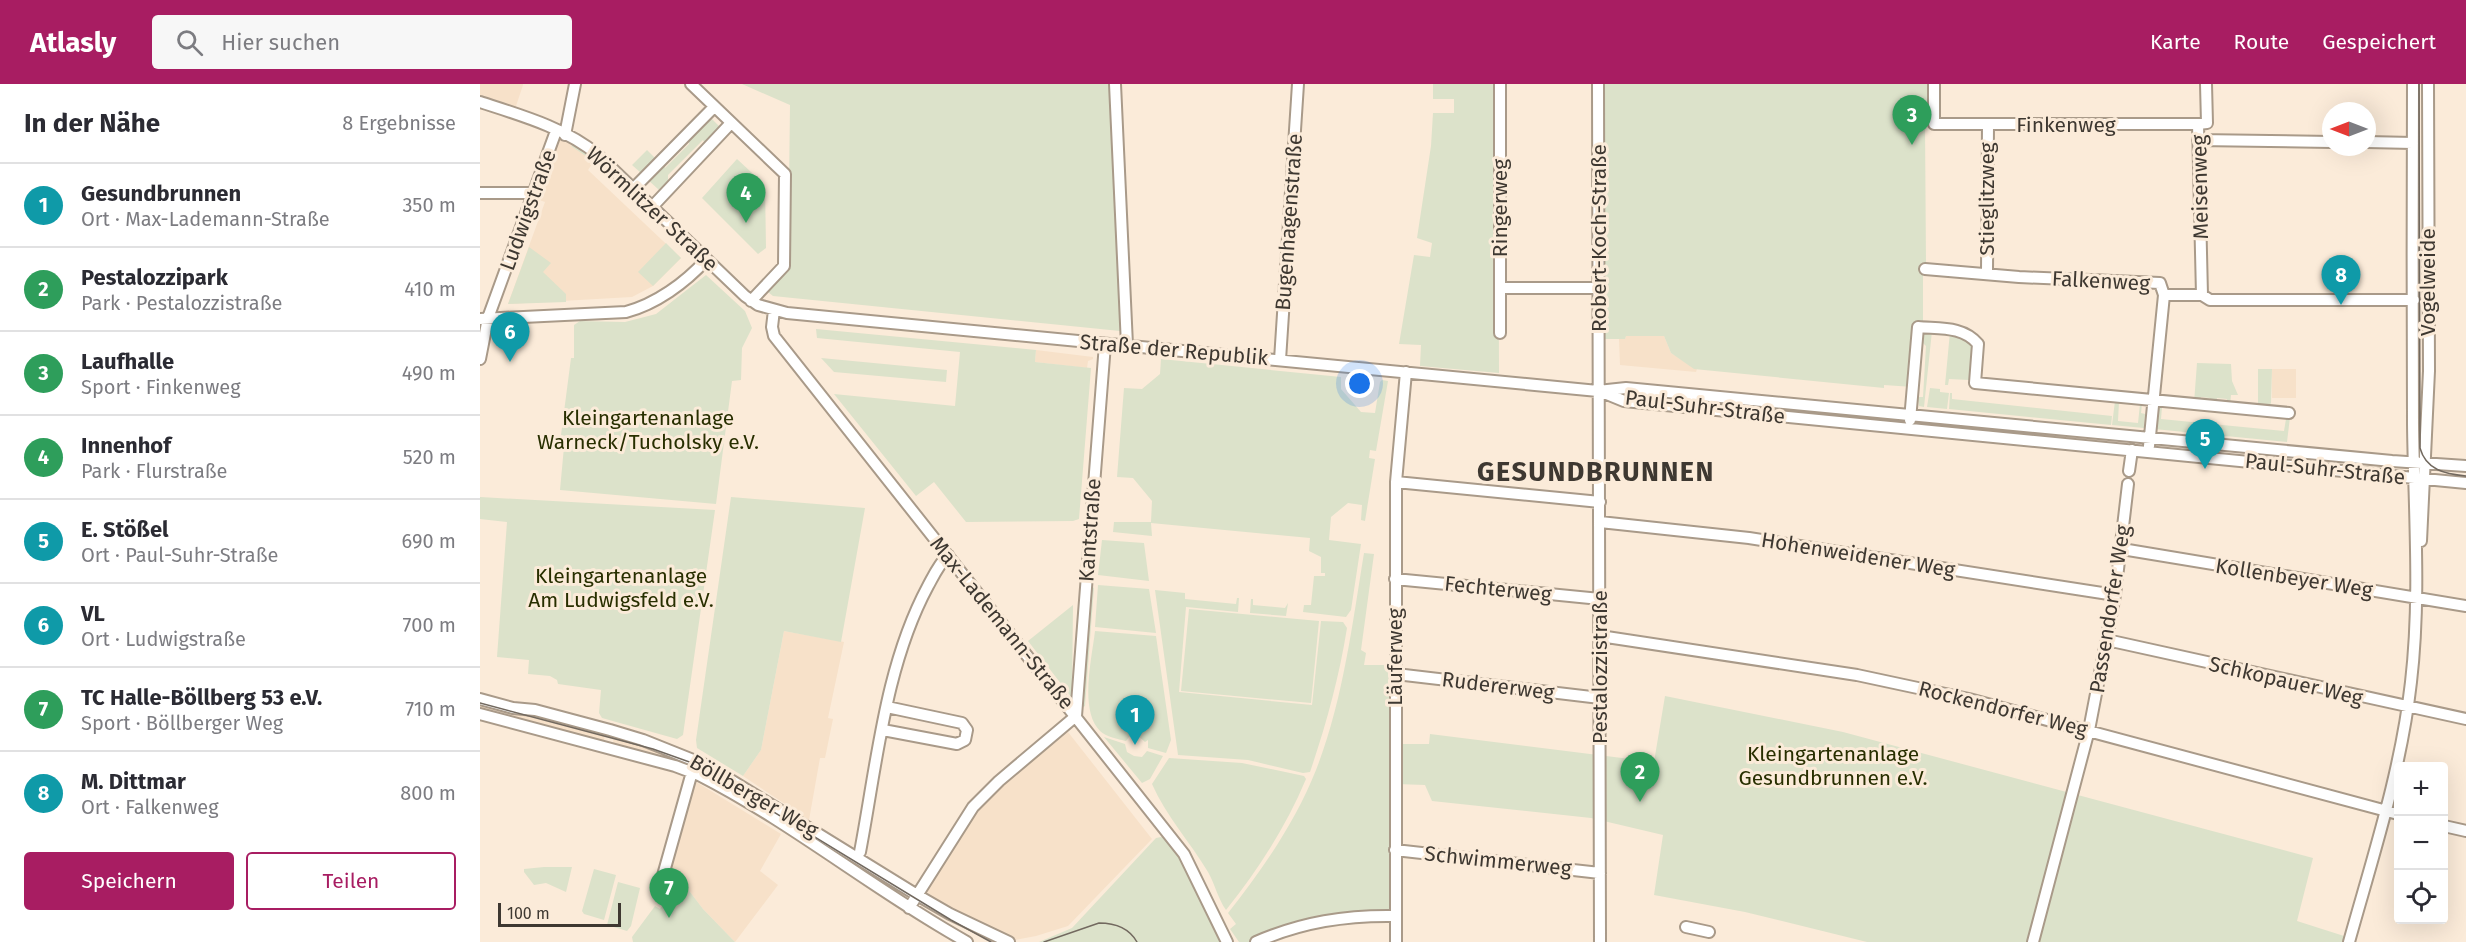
<!DOCTYPE html>
<html lang="de">
<meta charset="utf-8">
<style>
:root{--surface:#fff;--page:#f7f7f7;--text:#2b2b33;--muted:#7c7c81;--line:#e1e1e2;--accent:#a81d62}
body{margin:0;font-family:"Fira Sans",sans-serif;background:var(--page);color:var(--text)}
.controls{position:absolute;right:18px;bottom:18px;display:grid;overflow:hidden;border-radius:6px;box-shadow:0 6px 24px #0002}
.controls button{width:54px;height:54px;display:grid;place-items:center;padding:0;border:0;border-bottom:2px solid var(--line);background:var(--surface);color:var(--text);font:30px sans-serif}
.compass{position:absolute;left:1842px;top:18px;width:54px;height:54px;border-radius:50%;background:var(--surface);box-shadow:0 6px 24px #0002;rotate:270deg}
.scale{position:absolute;left:18px;bottom:15px;width:123px;box-sizing:border-box;padding-left:6px;border:3px solid #3e3831;border-top:0;font-size:16px;line-height:21px;white-space:nowrap;color:#3e3831;-webkit-text-stroke:4px #fbebd9;paint-order:stroke}
.you{position:absolute;left:880px;top:300px;width:21px;height:21px;margin:-15px;border:4px solid #fff;border-radius:50%;background:#1a73e8;box-shadow:0 0 0 9px #1a73e833}
.badge{display:grid;place-items:center;width:39px;height:39px;border-radius:50%;background:var(--accent);color:#fff;font-size:20px;font-weight:700}
.pin{position:absolute;translate:-50% -50px;filter:drop-shadow(0 2px 3px #0008)}
.pin::after{content:'';position:absolute;top:32px;width:21px;height:18px;background:inherit;clip-path:polygon(0 0,100% 0,50% 100%)}
.list{margin:0;padding:0;list-style:none}
h2{display:flex;justify-content:space-between;align-items:center;height:78px;margin:0;padding:0 24px;font-size:26px}
h2 small{font-size:20px;font-weight:400;color:var(--muted)}
.list li{display:grid;grid-template-columns:39px 1fr auto;gap:18px;align-items:center;box-sizing:border-box;height:84px;padding:0 24px;border-top:2px solid var(--line)}
.list b{display:block;font-size:22px;white-space:nowrap}
.list p{margin:0;font-size:20px;white-space:nowrap;color:var(--muted)}
.list em{font-size:20px;font-style:normal;color:var(--muted)}
.actions{display:flex;gap:12px;padding:18px 24px}
.actions a{flex:1;padding:14px 0;border:2px solid var(--accent);border-radius:6px;text-align:center;font-size:21px;color:var(--accent)}
.actions .main{background:var(--accent);color:#fff}
.icon{flex:none;width:33px;height:33px;fill:none;stroke:currentColor;stroke-width:2;stroke-linecap:round;stroke-linejoin:round}
.map{position:relative;flex:none;width:1986px;height:858px;overflow:hidden}
header{display:flex;align-items:center;gap:36px;box-sizing:border-box;height:84px;padding:0 30px;background:var(--accent);color:#fff}
header strong{font-size:28px}
nav{display:flex;gap:33px;margin-inline-start:auto;font-size:21px}
.search{width:420px;height:54px;background:var(--page);display:flex;align-items:center;gap:15px;box-sizing:border-box;padding:0 21px;border-radius:6px;color:var(--muted);font-size:22px}
main{display:flex}
aside{flex:1;background:var(--surface)}
.map>svg:first-child{display:block}
.built{fill:#f7e1c9}
.green{fill:#dce2ca}
.lines{fill:none;stroke-linecap:round;stroke-linejoin:round}
.minor-casing{stroke:#a99a89;stroke-width:14}
.minor{stroke:#fff;stroke-width:10}
.tram{stroke:#72695f;stroke-width:1.5}
.labels{text-anchor:middle;dominant-baseline:central;stroke-width:6;stroke-linejoin:round;paint-order:stroke}
.street-label{font-size:21px;fill:#3e3831;stroke:#fbebd9}
.park-label{font-size:21px;fill:#282f00;stroke:#fbebd9}
.district-label{font-size:27px;font-weight:bold;letter-spacing:1.5px;fill:#3e3831;stroke:#fbebd9}
</style>
<header>
<strong>Atlasly</strong>
<div class="search"><svg class="icon" aria-label="search" viewBox="0 0 24 24"><circle cx="10" cy="10" r="6"/><path d="M15 15l6 6"/></svg>Hier suchen</div>
<nav><a>Karte</a><a>Route</a><a>Gespeichert</a></nav>
</header>
<main>
<aside>
<h2>In der Nähe<small>8 Ergebnisse</small></h2>
<ul class="list">
<li><span class="badge" style="background:#0f9aa8">1</span><div><b>Gesundbrunnen</b><p>Ort · Max-Lademann-Straße</p></div><em>350 m</em></li>
<li><span class="badge" style="background:#2e9e5b">2</span><div><b>Pestalozzipark</b><p>Park · Pestalozzistraße</p></div><em>410 m</em></li>
<li><span class="badge" style="background:#2e9e5b">3</span><div><b>Laufhalle</b><p>Sport · Finkenweg</p></div><em>490 m</em></li>
<li><span class="badge" style="background:#2e9e5b">4</span><div><b>Innenhof</b><p>Park · Flurstraße</p></div><em>520 m</em></li>
<li><span class="badge" style="background:#0f9aa8">5</span><div><b>E. Stößel</b><p>Ort · Paul-Suhr-Straße</p></div><em>690 m</em></li>
<li><span class="badge" style="background:#0f9aa8">6</span><div><b>VL</b><p>Ort · Ludwigstraße</p></div><em>700 m</em></li>
<li><span class="badge" style="background:#2e9e5b">7</span><div><b>TC Halle-Böllberg 53 e.V.</b><p>Sport · Böllberger Weg</p></div><em>710 m</em></li>
<li><span class="badge" style="background:#0f9aa8">8</span><div><b>M. Dittmar</b><p>Ort · Falkenweg</p></div><em>800 m</em></li>
</ul>
<div class="actions"><a class="main">Speichern</a><a>Teilen</a></div>
</aside>
<div class="map">
<svg width="1986" height="858" viewBox="0 0 1986 858">
<rect width="100%" height="100%" fill="#fbebd9"/>
<path class="built" d="M0,0H43V1L35,25L0,14Z
M76,47L118,71L108,86L201,174L173,202L152,213L28,220L65,118L53,114Z
M1146,252H1184L1191,269L1217,285L1216,288L1140,281L1139,255H1145Z
M556,266L613,273V275L608,277L607,284L555,278Z
M1792,285H1816V314H1792Z
M304,547L364,558L348,634L353,635L345,674H340L329,736L263,692L281,666Z
M0,620L48,628L63,634L125,650L124,657L0,627Z
M588,648L672,755L588,842L556,852L535,856L460,819L446,808L497,726L530,695Z
M135,649L219,680L426,811L421,812L231,695L132,663Z
M213,696L301,750L280,787L298,801L255,858L223,825L204,800L188,801Z"/>
<path class="green" d="M262,0H630L642,243L640,247L293,212L284,205L308,184L310,21Z
M953,0H1018L1019,289L940,282L941,261L919,260L934,171L950,173L952,159L937,154L951,62L953,29H974V15H953Z
M1124,0H1454V40L1445,41L1446,179L1443,185V240L1433,303L1404,301V304L1214,285L1191,269L1184,252H1146L1145,255H1125Z
M229,32L240,43L224,58L223,56L188,91V97L179,106L167,95L184,78L185,84L209,60V52Z
M94,60L113,73L157,115L155,117L110,75L91,62Z
M167,66L175,74L161,89L152,81Z
M257,75L285,101L286,164L278,170L222,114Z
M186,159L201,174L173,202L158,188Z
M49,163L71,179L63,188L86,210V218L28,220Z
M226,191L265,227L272,244L262,264L261,296L252,297L236,420L80,406L85,352L81,351L91,274H94V241L100,237L145,238L176,230Z
M336,245L556,266L555,278L611,284L599,435L593,437L486,438L454,398L436,412L354,310L475,322L480,268L337,254Z
M1452,247L1444,323L1439,322L1438,313H1443L1446,262L1440,256L1444,248Z
M1470,248L1496,259L1494,293L1489,296L1469,295L1468,301H1465Z
M341,274L467,286L466,298L354,288Z
M681,275L861,293V305L881,328L895,329L900,298L902,296L908,297L896,367L890,366L889,374L895,375L885,437L881,436L882,421L868,419L851,433L849,456L881,460L871,526L866,533L823,528L824,521H831L834,492H845V489H841V473L829,467L830,454L671,439L672,452L633,448L634,438H671L672,417L653,394L637,393L644,304L662,305L680,290Z
M1717,279L1751,280L1752,297L1758,311H1751L1750,322H1746L1747,315L1737,314V321H1730V314L1721,313L1720,320L1714,319Z
M1778,285H1792L1791,319L1788,324H1778Z
M1450,304L1460,305V308L1469,309L1467,325L1447,323Z
M1470,309H1472V315L1632,332L1631,341L1469,325Z
M1635,317L1639,318L1638,337L1658,339L1660,320H1662L1661,329L1665,330L1664,344L1632,341Z
M1682,323L1681,335L1804,347L1806,335L1800,334V332L1810,333L1807,358L1674,345L1676,325Z
M0,413L235,426L203,651L197,655L122,634L119,629L121,606L78,600L77,596L70,592L48,590L49,576L17,573L27,438L0,435Z
M251,413L385,424L361,558L304,547L281,666L263,692L217,664L216,656Z
M622,456L664,459L669,497L618,491Z
M884,469L894,470L881,566L886,569L884,581H915V660H949L950,650L1174,678L1185,612L1363,648L1833,774L1817,837L1864,852L1862,858H1387L1265,828L1174,811L1183,751L1111,734L952,717L945,701L916,700V832H878L776,858H759L750,845L756,840L748,829C782,786 815,739 836,686C863,617 872,542 884,469Z
M618,501L669,505L676,549L615,543Z
M614,503L605,622L602,624L610,508Z
M675,506L705,509V515L756,520L757,514H759L758,528L706,523L699,608L832,621L841,537L863,538L867,544C859,594 846,641 830,688L823,689L768,676L698,671Z
M771,515H773V521L805,524L808,519L806,532L770,529Z
M593,521L592,614L548,557Z
M709,525L839,537L831,619L701,607Z
M615,547L676,552L691,656L686,669L668,664V656L665,658L656,650L649,653L646,657C638,655 626,653 620,647C599,626 612,574 615,547Z
M624,653L645,660L647,668L654,672L662,673L667,667L683,672L670,695L662,699Z
M689,674L762,679L824,692L826,695C806,743 778,786 746,826C738,815 735,800 728,788C710,758 686,732 672,700Z
M681,753C699,757 724,820 733,837L731,841L740,858H559L592,844L676,754Z
M64,783H92L86,808L66,799L54,801L44,788V785Z
M114,785L136,791L124,836L104,830L102,827Z
M138,798L160,804L151,842L147,847L127,841Z
M204,800L223,825L255,858H153L152,853L175,822L180,825L186,816L183,814L188,801Z"/>
<g class="lines">
<g class="minor-casing">
<path id="minor" d="M211,0L305,90L304,182L271,217
M635,0L647,261
M1118,0L1120,858
M1454,0V40H1718L1727,39L1726,0
M0,18C40,31 86,44 118,71L265,212L278,221L307,229L1118,307L1146,304L1912,377L1986,382
M1718,40L1722,211
M85,51L95,0
M1718,56L1851,58
M1887,58L1933,59
M153,105L234,23
M0,109H54
M172,123L251,39
M1445,185L1539,193L1680,199L1684,211L1669,362
M1507,189L1508,41
M1020,204H1119
M1684,211H1722L1730,216H1934
M294,226L292,243L294,252L704,770L747,858
M0,235L146,228C176,220 205,199 226,176
M1020,249V0
M0,275L8,234L76,47
M800,276L818,0
M1122,308L1144,317L1986,399
M1430,336L1438,243C1460,245 1483,242 1498,260L1495,299L1809,329
M1649,387L1652,366
M916,398L1120,418
M1120,438L1269,454L1635,511
M1941,457L1949,287L1948,0
M1642,465L1986,522
M915,495L1120,515
M1120,552L1377,591L1489,615L1918,730
M1627,556L1986,635
M916,590L1120,614
M0,615L33,624L55,626L130,646L163,656L228,682L437,811L470,830L529,858
M0,630L195,682L219,691C313,739 395,807 487,858
M403,646L477,660L485,656L487,646L482,639L407,623
M1964,742L1986,747
M915,766L1120,789
M376,773L380,768C397,679 405,582 448,502C454,491 459,480 468,471
M180,802L212,688
M429,824L493,723L519,697L596,632L625,260
M1206,843L1229,848
M776,858C822,838 866,831 916,832
M916,858V398L926,288
M1553,858L1609,646L1635,511L1648,400
M1869,858C1893,772 1921,687 1931,598C1941,512 1934,427 1933,340C1932,227 1933,113 1933,0"/>
</g>
<use href="#minor" class="minor"/>
<path class="tram" d="M1939,0L1940,364C1946,386 1965,390 1986,392
M0,619L173,665L215,680L471,836L511,858
M564,858L619,839C635,839 649,844 657,858"/>
</g>
<g class="labels">
<g class="street-label">
<text x="1586" y="41">Finkenweg</text>
<text transform="translate(1720 103) rotate(-91)">Meisenweg</text>
<text transform="translate(1507 115) rotate(-90)">Stieglitzweg</text>
<text transform="translate(1020 124) rotate(-90)">Ringerweg</text>
<text transform="translate(172 125) rotate(43)">Wörmlitzer Straße</text>
<text transform="translate(48 126) rotate(-70)">Ludwigstraße</text>
<text transform="translate(809 138) rotate(-86)">Bugenhagenstraße</text>
<text transform="translate(1119 154) rotate(-90)">Robert-Koch-Straße</text>
<text transform="translate(1621 197) rotate(3)">Falkenweg</text>
<text transform="translate(1948 198) rotate(-90)">Vogelweide</text>
<text transform="translate(694 266) rotate(5)">Straße der Republik</text>
<text transform="translate(1225 323) rotate(7)">Paul-Suhr-Straße</text>
<text transform="translate(1845 385) rotate(6)">Paul-Suhr-Straße</text>
<text transform="translate(610 446) rotate(-86)">Kantstraße</text>
<text transform="translate(1378 471) rotate(9)">Hohenweidener Weg</text>
<text transform="translate(1814 494) rotate(9)">Kollenbeyer Weg</text>
<text transform="translate(1018 505) rotate(6)">Fechterweg</text>
<text transform="translate(1630 525) rotate(-81)">Passendorfer Weg</text>
<text transform="translate(522 539) rotate(51)">Max-Lademann-Straße</text>
<text transform="translate(915 573) rotate(-90)">Läuferweg</text>
<text transform="translate(1120 583) rotate(-90)">Pestalozzistraße</text>
<text transform="translate(1806 597) rotate(13)">Schkopauer Weg</text>
<text transform="translate(1018 602) rotate(7)">Rudererweg</text>
<text transform="translate(1523 625) rotate(14)">Rockendorfer Weg</text>
<text transform="translate(274 712) rotate(30)">Böllberger Weg</text>
<text transform="translate(1018 777) rotate(6)">Schwimmerweg</text>
</g>
<g class="park-label">
<text x="168" y="334">Kleingartenanlage<tspan x="168" dy="24">Warneck/Tucholsky e.V.</tspan></text>
<text x="141" y="492">Kleingartenanlage<tspan x="141" dy="24">Am Ludwigsfeld e.V.</tspan></text>
<text x="1353" y="670">Kleingartenanlage<tspan x="1353" dy="24">Gesundbrunnen e.V.</tspan></text>
</g>
<g class="district-label">
<text x="1116" y="388">GESUNDBRUNNEN</text>
</g>
</g>
</svg>
<div class="controls">
<button>+</button>
<button>−</button>
<button><svg class="icon" aria-label="locate" viewBox="0 0 24 24"><circle cx="12" cy="12" r="6"/><path d="M12 2v4M12 18v4M2 12h4M18 12h4"/></svg></button>
</div>
<svg class="compass" viewBox="-18 -18 36 36"><path d="M0-13l5 13h-10z" fill="#e53935"/><path d="M0 13l5-13h-10z" fill="#7c7c81"/></svg>
<div class="scale">100 m</div>
<div class="you"></div>
<div class="pin badge" style="left:655px;top:661px;background:#0f9aa8">1</div>
<div class="pin badge" style="left:1160px;top:718px;background:#2e9e5b">2</div>
<div class="pin badge" style="left:1432px;top:61px;background:#2e9e5b">3</div>
<div class="pin badge" style="left:266px;top:139px;background:#2e9e5b">4</div>
<div class="pin badge" style="left:1725px;top:385px;background:#0f9aa8">5</div>
<div class="pin badge" style="left:30px;top:278px;background:#0f9aa8">6</div>
<div class="pin badge" style="left:189px;top:834px;background:#2e9e5b">7</div>
<div class="pin badge" style="left:1861px;top:221px;background:#0f9aa8">8</div>
</div>
</main>
